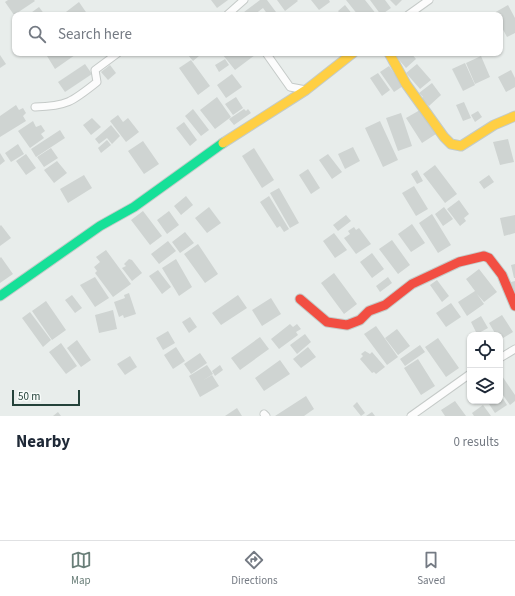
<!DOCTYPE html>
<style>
:root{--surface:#fff;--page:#f6f6f7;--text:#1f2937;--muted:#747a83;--line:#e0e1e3;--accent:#697e78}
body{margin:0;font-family:"Source Sans 3",sans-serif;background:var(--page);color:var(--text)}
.controls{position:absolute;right:12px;bottom:12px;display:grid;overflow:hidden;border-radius:8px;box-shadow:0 1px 3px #0004}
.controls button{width:36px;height:36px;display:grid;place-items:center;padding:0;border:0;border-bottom:1px solid var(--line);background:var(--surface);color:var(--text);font:20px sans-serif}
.scale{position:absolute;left:12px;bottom:10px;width:68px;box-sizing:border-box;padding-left:4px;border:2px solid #24423a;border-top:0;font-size:11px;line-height:14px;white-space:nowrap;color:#24423a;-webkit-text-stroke:3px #f7fbf9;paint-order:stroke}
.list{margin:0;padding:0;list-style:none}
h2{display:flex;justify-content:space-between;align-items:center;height:52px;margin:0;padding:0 16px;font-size:17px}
h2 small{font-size:13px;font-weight:400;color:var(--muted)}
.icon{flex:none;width:22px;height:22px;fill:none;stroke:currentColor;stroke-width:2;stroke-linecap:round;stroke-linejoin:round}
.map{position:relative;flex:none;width:515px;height:416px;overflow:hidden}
.search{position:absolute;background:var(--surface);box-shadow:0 1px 3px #0004;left:12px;right:12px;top:12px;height:44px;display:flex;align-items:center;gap:10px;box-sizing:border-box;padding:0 14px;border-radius:8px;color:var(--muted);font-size:15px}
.sheet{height:124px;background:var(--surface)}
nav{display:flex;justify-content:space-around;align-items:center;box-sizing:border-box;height:56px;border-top:1px solid var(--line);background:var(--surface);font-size:11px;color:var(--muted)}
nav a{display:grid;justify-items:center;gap:2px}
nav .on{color:var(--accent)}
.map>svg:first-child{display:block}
.building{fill:#cfd4d2}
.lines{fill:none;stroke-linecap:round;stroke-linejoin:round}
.street-casing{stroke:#c5cac8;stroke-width:9}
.fast-casing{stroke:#c3cbc8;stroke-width:11}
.slow-casing{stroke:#c3cbc8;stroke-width:11}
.jam-casing{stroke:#c3cbc8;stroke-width:11}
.street{stroke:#fcfcfc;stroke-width:7}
.fast{stroke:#16e098;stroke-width:9}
.slow{stroke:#ffcf43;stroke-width:9}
.jam{stroke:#f24e42;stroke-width:9}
</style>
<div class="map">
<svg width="515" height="416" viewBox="0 0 515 416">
<rect width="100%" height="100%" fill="#e8edeb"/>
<path class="building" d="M8,0H34L35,1L14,15L5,2Z
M211,0H228L217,8Z
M260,0H267L276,12L272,15H268L263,8L254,15H246L244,12Z
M277,0H297L298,1L285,11Z
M311,0H329L330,2L319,10Z
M346,0H365L377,15H358Z
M370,0H385L391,8L381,15Z
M390,0H402L396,6Z
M79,2L88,15H62Z
M345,5L353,15H341L338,11Z
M508,5L515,18V33L507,37L500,24V15H495L494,13Z
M39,7L45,15H28Z
M52,53H74L75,55L55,69L47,56Z
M190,53H197L199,56L193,61L188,55Z
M226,53H254L255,55L235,70L223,55Z
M393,53H411L416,59L406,68Z
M0,55L6,64L0,68Z
M481,56L490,77L475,84L466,63Z
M225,59L229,65L219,72L215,65Z
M191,60L210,86L198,95L179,68Z
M465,63L475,85L463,91L452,69Z
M85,64L92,74L65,92L58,82Z
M417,64L431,80L420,89L406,73Z
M110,65L116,73L108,80L101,72Z
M389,66L403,86L394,92L380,72Z
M511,70L515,78V87L506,92L498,77Z
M378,73L390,90L382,96L370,78Z
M232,74L242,87L226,98L217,85Z
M432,83L441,95L429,106L425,102L418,101L423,97L419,93Z
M217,97L231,117L215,129L200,110Z
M236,97L243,108L233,115L225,104Z
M464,102L471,118L463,121L456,105Z
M16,105L19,110L23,108L26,113L23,116L26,121L0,137V116Z
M193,109L209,130L201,136L185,116Z
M244,109L246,111L248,109L251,113L234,125L229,119Z
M420,110L436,134L422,143L406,118Z
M478,111L482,117L475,122L471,115Z
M401,113L412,146L398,151L386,118Z
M118,115L123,122L128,118L139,132L126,142L110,121Z
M92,118L101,127L91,135L83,125Z
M33,121L36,127L41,125L45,131L41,134L44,138L30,148L18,131Z
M380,121L398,160L383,167L365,128Z
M184,122L197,140L190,146L176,128Z
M111,125L120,136L112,144L107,138L99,144L95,139Z
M60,130L65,138L36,157L31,149Z
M508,139L514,162L500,165L493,142Z
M107,140L111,145L101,153L98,148Z
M143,141L159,164L144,174L128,151Z
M18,144L24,154L11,162L5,153Z
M353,147L360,161L345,169L338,154Z
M51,148L58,158L44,167L37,157Z
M254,148L274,180L262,188L242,156Z
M0,153L5,161L0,165Z
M26,154L36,168L26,175L16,161Z
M328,154L342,172L332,179L319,160Z
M57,161L67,173L54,183L44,170Z
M435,165L457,194L445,203L423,174Z
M308,169L320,188L311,194L299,175Z
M417,170L423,181L417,184L411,174Z
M84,175L92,188L68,203L60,189Z
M489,175L494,182L484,189L479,182Z
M414,186L428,209L416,216L402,193Z
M279,188L299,223L290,228L270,193Z
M186,196L193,205L181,215L174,206Z
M269,196L289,229L284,232L280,226L277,228L260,202Z
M459,200L469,214L464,218L466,221L460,226L447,209Z
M209,207L221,223L207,233L195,218Z
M444,207L453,219L443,226L435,214Z
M143,211L162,236L150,245L131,220Z
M169,211L179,225L167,234L157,220Z
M432,214L451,245L438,253L419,223Z
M346,215L351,221L338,231L333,225Z
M515,215V233L504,236L500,218Z
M412,224L425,243L411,252L398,234Z
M1,225L11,238L0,246V226Z
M354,227L356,230L359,228L371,244L356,254L344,238L350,234L348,231Z
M185,232L194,243L180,253L172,242Z
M334,233L347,250L335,258L323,241Z
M392,240L410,265L398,274L379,249Z
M168,241L176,251L159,264L151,254Z
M198,244L218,274L205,283L184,254Z
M106,250L131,284L113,297L95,273L97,271L94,267L100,262L96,257Z
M372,253L384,269L372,278L360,262Z
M1,257L13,274L0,283V258Z
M129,259L132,260L142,273L132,281L122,268L126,266L124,264Z
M176,259L192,287L179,296L162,268Z
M515,264V278H514L511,265Z
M479,269L497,292L484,302L477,294L484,304L467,316L458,302L475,291L466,279Z
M158,270L171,287L162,294L149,276Z
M334,273L357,304L344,314L321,283Z
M95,277L109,298L95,307L80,285Z
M388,277L392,283L380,292L376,286Z
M437,280L449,296L442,302L430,285Z
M515,281V296H514L511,282Z
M129,293L136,314L124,318L123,315L119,317L114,302L125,298L124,295Z
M72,295L82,308L75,313L65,300Z
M238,295L247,308L221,325L212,313Z
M271,298L281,314L262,326L252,310Z
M46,301L66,330L52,340L32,311Z
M451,303L461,317L446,327L436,313Z
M113,310L117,329L99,333L95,315Z
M30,312L51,340L43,347L22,318Z
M502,315L513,332L500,340V335H496L489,323Z
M481,316L488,328L477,334L471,322Z
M190,317L197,327L189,333L182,322Z
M290,324L293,327L297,324L301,329L296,332L298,335L279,349L271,339Z
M376,326L398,357L387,365L364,334Z
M397,329L410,346L398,355L385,338Z
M168,331L175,343L163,350L156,338Z
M305,334L311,342L297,354L290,345Z
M260,337L269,349L240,370L231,358Z
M438,338L459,368L446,377L425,347Z
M77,340L91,360L81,367L67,348Z
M61,343L77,366L66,374L49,352Z
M420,345L425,352L405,366L400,359Z
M176,347L185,361L173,369L164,355Z
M308,347L316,357L301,368L293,359Z
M365,351L370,354L372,352L385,367L376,374L374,372L372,373L360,359L363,356L361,354Z
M200,353L207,363L191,374L184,364Z
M130,356L137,367L125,375L117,364Z
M418,359L435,386L421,395L404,368Z
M280,360L290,374L264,391L255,378Z
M207,365L213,374L202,381L212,375L219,386L200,397L189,376Z
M220,365L223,370L215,376L212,371Z
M500,373L515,395V401L510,405L500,391Z
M500,394L507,405L495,413L487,401H500Z
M306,396L314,409L304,416H275Z
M455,401L466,416H445L441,410Z
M357,402L365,413L361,416L353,406Z
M483,405L491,416H474L472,413Z
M237,408L242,416H225Z
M58,412L61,416H53Z
M372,412L375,416H366Z"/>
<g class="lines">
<g class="street-casing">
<path id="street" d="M227,15L244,0
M408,15L429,0
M266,53L290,87L306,90
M35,107C67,106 72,102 97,82L95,70L118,53
M500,358L515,349
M264,414L266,416
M411,416L470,374"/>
</g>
<g class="fast-casing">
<path id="fast" d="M0,296L100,226L134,207L223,143"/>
</g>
<g class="slow-casing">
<path id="slow" d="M389,53L406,84L444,137L451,144L461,146L494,125L515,116
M223,143L306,90L353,53"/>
</g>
<g class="jam-casing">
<path id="jam" d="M300,299L327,322L347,325L360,320L369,311L385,305L412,284L459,262L484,256L489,258L502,275L515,306"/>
</g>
<use href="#street" class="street"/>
<use href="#fast" class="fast"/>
<use href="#slow" class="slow"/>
<use href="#jam" class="jam"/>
</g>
</svg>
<div class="controls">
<button><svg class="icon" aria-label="locate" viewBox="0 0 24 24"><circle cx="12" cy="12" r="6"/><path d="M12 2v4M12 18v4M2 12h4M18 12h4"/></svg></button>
<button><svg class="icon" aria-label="layers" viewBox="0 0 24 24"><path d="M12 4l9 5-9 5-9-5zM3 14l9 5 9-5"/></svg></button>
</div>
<div class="scale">50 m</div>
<div class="search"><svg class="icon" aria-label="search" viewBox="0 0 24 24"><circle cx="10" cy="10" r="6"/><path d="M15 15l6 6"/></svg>Search here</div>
</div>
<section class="sheet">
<h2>Nearby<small>0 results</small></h2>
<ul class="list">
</ul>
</section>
<nav>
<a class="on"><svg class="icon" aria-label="map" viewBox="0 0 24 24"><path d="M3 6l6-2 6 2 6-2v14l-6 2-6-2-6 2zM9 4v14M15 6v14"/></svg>Map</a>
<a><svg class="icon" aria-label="directions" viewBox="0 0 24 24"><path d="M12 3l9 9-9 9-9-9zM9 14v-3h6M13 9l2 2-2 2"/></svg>Directions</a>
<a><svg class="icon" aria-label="saved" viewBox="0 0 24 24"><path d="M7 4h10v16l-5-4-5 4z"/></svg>Saved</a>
</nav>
